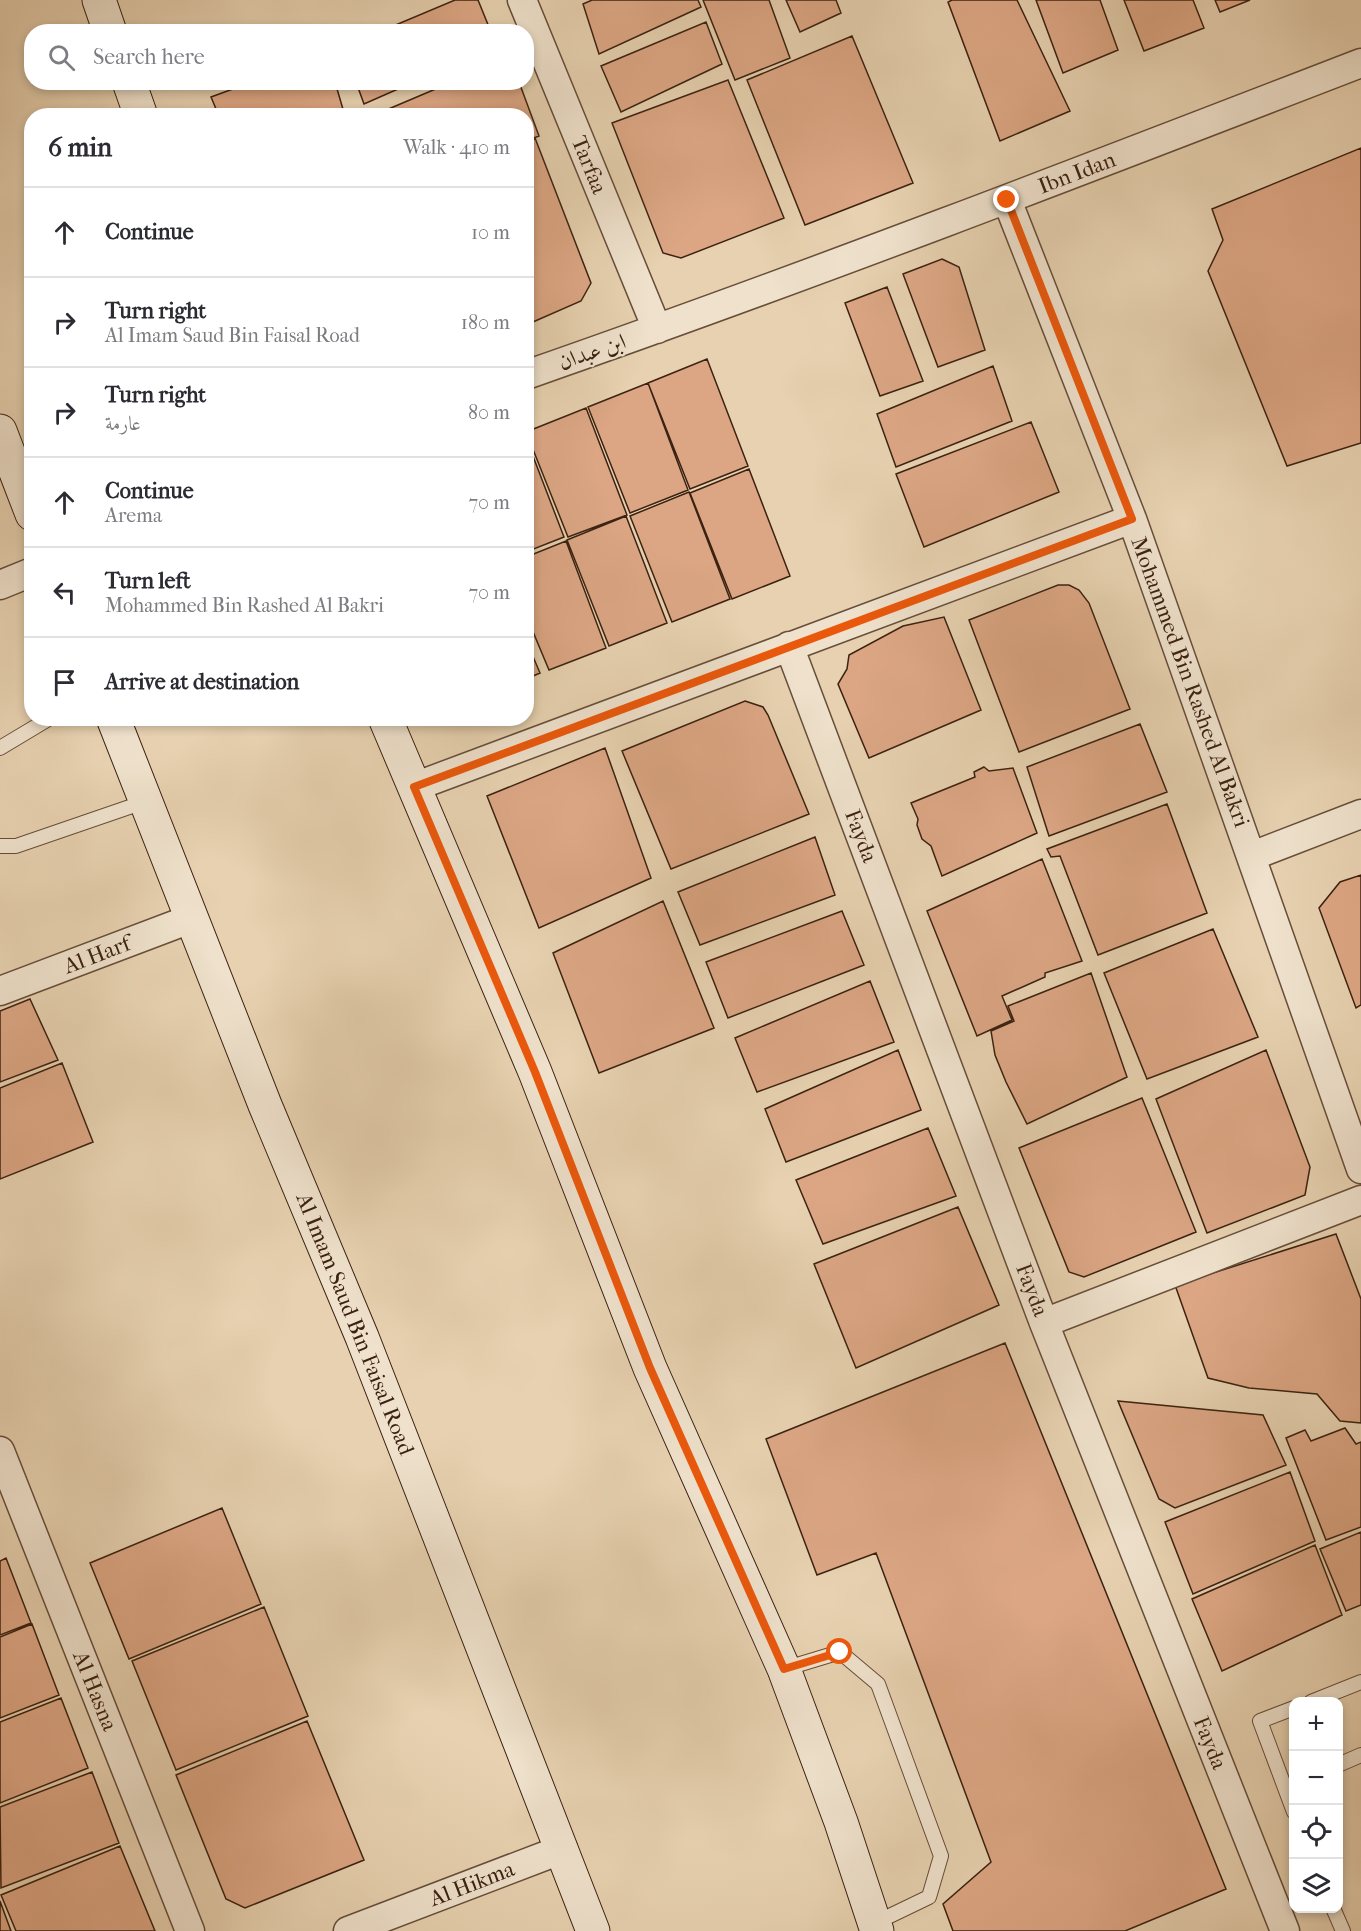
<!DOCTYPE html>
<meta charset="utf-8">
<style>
:root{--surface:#fff;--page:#f2f2f3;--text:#2b2b33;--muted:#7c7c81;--line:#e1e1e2}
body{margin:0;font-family:"IM FELL French Canon",Amiri,serif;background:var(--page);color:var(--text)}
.controls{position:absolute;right:18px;bottom:18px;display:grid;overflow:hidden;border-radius:12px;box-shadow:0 3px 9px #0003}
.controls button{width:54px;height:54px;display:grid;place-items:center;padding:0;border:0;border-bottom:2px solid var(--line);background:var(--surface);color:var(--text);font:30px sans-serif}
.stop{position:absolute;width:18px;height:18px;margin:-14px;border:4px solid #ea580c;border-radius:50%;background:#fff}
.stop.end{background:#ea580c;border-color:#fff;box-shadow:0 2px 6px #0008}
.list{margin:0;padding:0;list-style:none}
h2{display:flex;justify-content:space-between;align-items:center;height:78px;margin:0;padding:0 24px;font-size:26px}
h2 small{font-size:20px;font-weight:400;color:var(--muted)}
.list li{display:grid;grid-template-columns:39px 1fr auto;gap:18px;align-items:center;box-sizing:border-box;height:90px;padding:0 24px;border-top:2px solid var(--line)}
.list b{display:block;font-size:22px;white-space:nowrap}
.list p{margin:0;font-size:20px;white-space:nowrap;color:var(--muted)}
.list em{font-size:20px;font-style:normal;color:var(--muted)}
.icon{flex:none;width:33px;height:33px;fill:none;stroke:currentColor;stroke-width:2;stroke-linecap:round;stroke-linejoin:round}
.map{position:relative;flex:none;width:1361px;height:1931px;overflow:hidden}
.search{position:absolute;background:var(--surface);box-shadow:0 3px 9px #0003;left:24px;top:24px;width:510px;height:66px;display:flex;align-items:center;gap:15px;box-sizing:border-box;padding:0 21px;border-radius:24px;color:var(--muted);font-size:22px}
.panel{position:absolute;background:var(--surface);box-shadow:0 3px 9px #0003;left:24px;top:108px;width:510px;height:618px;border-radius:24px}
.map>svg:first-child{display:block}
.building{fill:#dca684;stroke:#3b2211;stroke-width:1.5}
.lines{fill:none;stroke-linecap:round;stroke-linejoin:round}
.service-casing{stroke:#664e39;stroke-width:16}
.minor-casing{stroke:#664e39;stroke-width:31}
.secondary-casing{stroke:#3b2211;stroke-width:35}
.service{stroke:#efe1cc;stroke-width:14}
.minor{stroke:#efe1cc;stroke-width:28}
.secondary{stroke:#efe1cc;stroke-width:33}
.route{stroke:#ea580c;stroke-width:8}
.labels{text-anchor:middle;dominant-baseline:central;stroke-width:4.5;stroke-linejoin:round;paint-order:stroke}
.street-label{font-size:22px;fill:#3b2211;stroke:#efe1cc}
</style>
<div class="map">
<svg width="1361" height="1931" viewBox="0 0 1361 1931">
<rect width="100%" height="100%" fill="#e7d1b0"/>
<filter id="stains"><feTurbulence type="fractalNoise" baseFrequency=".00333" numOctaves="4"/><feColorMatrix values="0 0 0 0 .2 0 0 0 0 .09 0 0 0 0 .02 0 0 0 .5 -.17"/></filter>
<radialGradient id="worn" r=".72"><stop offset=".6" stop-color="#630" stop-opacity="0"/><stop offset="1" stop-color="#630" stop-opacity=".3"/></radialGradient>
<path class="building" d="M455,0H478L491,32H379Z
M592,0H698L701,7L599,54L583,4Z
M703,0H769L790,58L735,80Z
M786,0H836L841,13L800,32Z
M952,0H1017L1070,111L1000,141L948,2Z
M1036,0H1100L1118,50L1063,73Z
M1124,0H1193L1204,28L1144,51Z
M1215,0H1250L1220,12Z
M706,22L722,64L621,112L601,66Z
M852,36L913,183L805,225L747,80Z
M728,80L784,218L681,258L663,253L612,123Z
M252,82H335L345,116H219L211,97Z
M356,82H414L364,104Z
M452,82H519L539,136L526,141V116H372Z
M535,138L591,283L581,301L526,325V142Z
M1361,148V443L1287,466L1208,271L1223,240L1212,209Z
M942,259L959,267L985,350L938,367L903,274Z
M887,287L923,381L880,396L845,303Z
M707,359L748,466L690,489L648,383Z
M993,366L1012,421L896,467L877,414Z
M648,383L688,490L630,513L588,407Z
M586,408L627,515L568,537L526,432Z
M1031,422L1059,492L924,547L896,474Z
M526,438L564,537L526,552Z
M749,469L790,576L732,599L690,493Z
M689,492L730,599L672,622L630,516Z
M626,516L667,623L609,646L567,540Z
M566,541L606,648L549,670L526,615V557Z
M1058,585H1069L1079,590L1089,603L1130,709L1019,752L969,620Z
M944,617L981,710L869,758L838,684L847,669L849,655L903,626Z
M526,640L540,673L526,679Z
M745,701L763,707L768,715L809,814L671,869L622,751Z
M1140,724L1167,792L1049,836L1027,767Z
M605,748L651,878L539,928L487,796Z
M984,767L989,771L1013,768L1037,833L942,876L931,846L922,839L917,825L918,819L911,803L975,777L974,772Z
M1167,804L1207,913L1098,955L1060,856L1051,857L1047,849Z
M815,837L835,895L700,945L678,892Z
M1042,859L1082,961L1045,973V977L1002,996L1012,1020L977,1036L927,911Z
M1361,875V1005L1356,1008L1319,908L1340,882Z
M663,901L714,1028L599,1073L553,953Z
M842,911L864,965L728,1018L706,962Z
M1213,929L1258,1037L1147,1079L1104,973Z
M1091,973L1127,1077L1027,1124L1006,1082L995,1055L991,1031L1014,1021L1008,1006Z
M870,981L894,1042L757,1092L735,1038Z
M30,999L58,1060L0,1082V1011Z
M898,1050L921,1110L786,1162L765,1109Z
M1266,1050L1310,1167L1305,1195L1207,1233L1156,1099Z
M62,1063L93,1142L0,1179V1088Z
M1142,1098L1196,1232L1084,1277L1069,1272L1019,1148Z
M928,1128L956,1196L823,1244L796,1180Z
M958,1207L999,1305L856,1368L814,1264Z
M1336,1234L1361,1299V1423L1340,1421L1317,1394L1249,1388L1208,1378L1175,1285Z
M1005,1343L1226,1889L1125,1931H953L943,1904L991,1862L876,1553L817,1575L766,1439Z
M1118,1401L1263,1415L1286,1465L1175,1508L1159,1499Z
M1345,1428L1356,1444L1361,1442V1527L1326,1540L1286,1438L1305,1430L1311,1441Z
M1290,1472L1315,1541L1193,1594L1165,1522Z
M222,1508L261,1604L129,1659L90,1563Z
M1361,1532V1605L1346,1611L1320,1549Z
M1315,1545L1342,1615L1222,1671L1192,1599Z
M6,1558L31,1623L0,1635V1561Z
M264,1607L308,1716L176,1770L132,1661Z
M32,1624L59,1695L0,1718V1637Z
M61,1698L88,1768L0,1803V1722Z
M307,1721L364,1860L245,1908L226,1899L176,1775Z
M92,1772L119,1843L1,1888L0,1807Z
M120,1846L155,1931H16L1,1895Z
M0,1901L11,1931H0Z"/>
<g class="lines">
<g class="service-casing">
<path id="service" d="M0,748L50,718
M0,846H16L147,801
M784,1669L840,1652L878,1684L941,1856L929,1897L875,1923
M1311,1702L1361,1682
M1294,1708L1260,1721L1294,1812
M1338,1765L1361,1755
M1333,1908L1343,1931"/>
</g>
<g class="minor-casing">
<path id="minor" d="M522,0L657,329
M1007,200L1132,519L1361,1169
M526,375C807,277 1084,170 1361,63
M0,585L32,572
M789,646L1044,1323L1285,1931
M414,787L1132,519
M1252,856L1361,814
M0,991L193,918
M1044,1323L1361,1200
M0,1451L190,1931
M348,1931L563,1849"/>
</g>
<g class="secondary-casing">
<path id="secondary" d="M99,0L110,32
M129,82L141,116
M0,431L32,514
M113,718L265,1105L362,1337L593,1931
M385,718L535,1072L650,1368L784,1669L841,1822L877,1931"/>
</g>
<use href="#service" class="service"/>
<use href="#minor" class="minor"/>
<use href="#secondary" class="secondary"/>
</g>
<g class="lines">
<path class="route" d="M840,1652L784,1669L650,1368L535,1072L414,787L1132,519L1007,200"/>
</g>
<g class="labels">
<g class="street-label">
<text transform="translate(589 165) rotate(68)">Tarfaa</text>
<text transform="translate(1077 173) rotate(-21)">Ibn Idan</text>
<text transform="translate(592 352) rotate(-19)">ابن عبدان</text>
<text transform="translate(1190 682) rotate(70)">Mohammed Bin Rashed Al Bakri</text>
<text transform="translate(861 836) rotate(69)">Fayda</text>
<text transform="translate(97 955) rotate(-21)">Al Harf</text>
<text transform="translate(1032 1290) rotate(69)">Fayda</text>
<text transform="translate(355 1324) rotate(68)">Al Imam Saud Bin Faisal Road</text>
<text transform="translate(95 1691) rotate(68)">Al Hasna</text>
<text transform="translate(1210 1743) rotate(68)">Fayda</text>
<text transform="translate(472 1884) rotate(-21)">Al Hikma</text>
</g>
</g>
<rect width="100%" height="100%" filter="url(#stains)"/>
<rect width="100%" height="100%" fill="url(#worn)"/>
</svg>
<div class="controls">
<button>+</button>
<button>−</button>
<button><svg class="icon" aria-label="locate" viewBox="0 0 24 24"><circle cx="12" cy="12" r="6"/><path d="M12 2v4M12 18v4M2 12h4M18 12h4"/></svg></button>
<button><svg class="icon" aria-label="layers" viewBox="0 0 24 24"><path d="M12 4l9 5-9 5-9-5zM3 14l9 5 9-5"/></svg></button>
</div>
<div class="stop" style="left:840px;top:1652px"></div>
<div class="stop end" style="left:1007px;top:200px"></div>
<div class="search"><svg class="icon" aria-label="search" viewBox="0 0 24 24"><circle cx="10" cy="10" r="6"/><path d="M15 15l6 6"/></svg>Search here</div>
<section class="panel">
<h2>6 min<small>Walk · 410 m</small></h2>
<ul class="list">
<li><svg class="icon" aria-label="ahead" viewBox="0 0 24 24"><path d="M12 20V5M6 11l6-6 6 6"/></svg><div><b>Continue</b></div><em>10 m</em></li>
<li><svg class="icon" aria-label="right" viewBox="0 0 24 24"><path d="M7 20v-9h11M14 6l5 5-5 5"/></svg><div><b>Turn right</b><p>Al Imam Saud Bin Faisal Road</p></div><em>180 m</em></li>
<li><svg class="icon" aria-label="right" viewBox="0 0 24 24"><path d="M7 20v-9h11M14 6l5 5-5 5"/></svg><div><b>Turn right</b><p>عارمة</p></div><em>80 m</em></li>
<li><svg class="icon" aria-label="ahead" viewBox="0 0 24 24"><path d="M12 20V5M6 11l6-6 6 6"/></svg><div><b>Continue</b><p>Arema</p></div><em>70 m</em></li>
<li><svg class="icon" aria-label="left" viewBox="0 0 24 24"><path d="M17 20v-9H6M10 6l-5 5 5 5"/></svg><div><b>Turn left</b><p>Mohammed Bin Rashed Al Bakri</p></div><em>70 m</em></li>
<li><svg class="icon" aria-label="arrive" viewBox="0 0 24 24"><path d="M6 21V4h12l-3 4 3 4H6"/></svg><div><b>Arrive at destination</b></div></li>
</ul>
</section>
</div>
